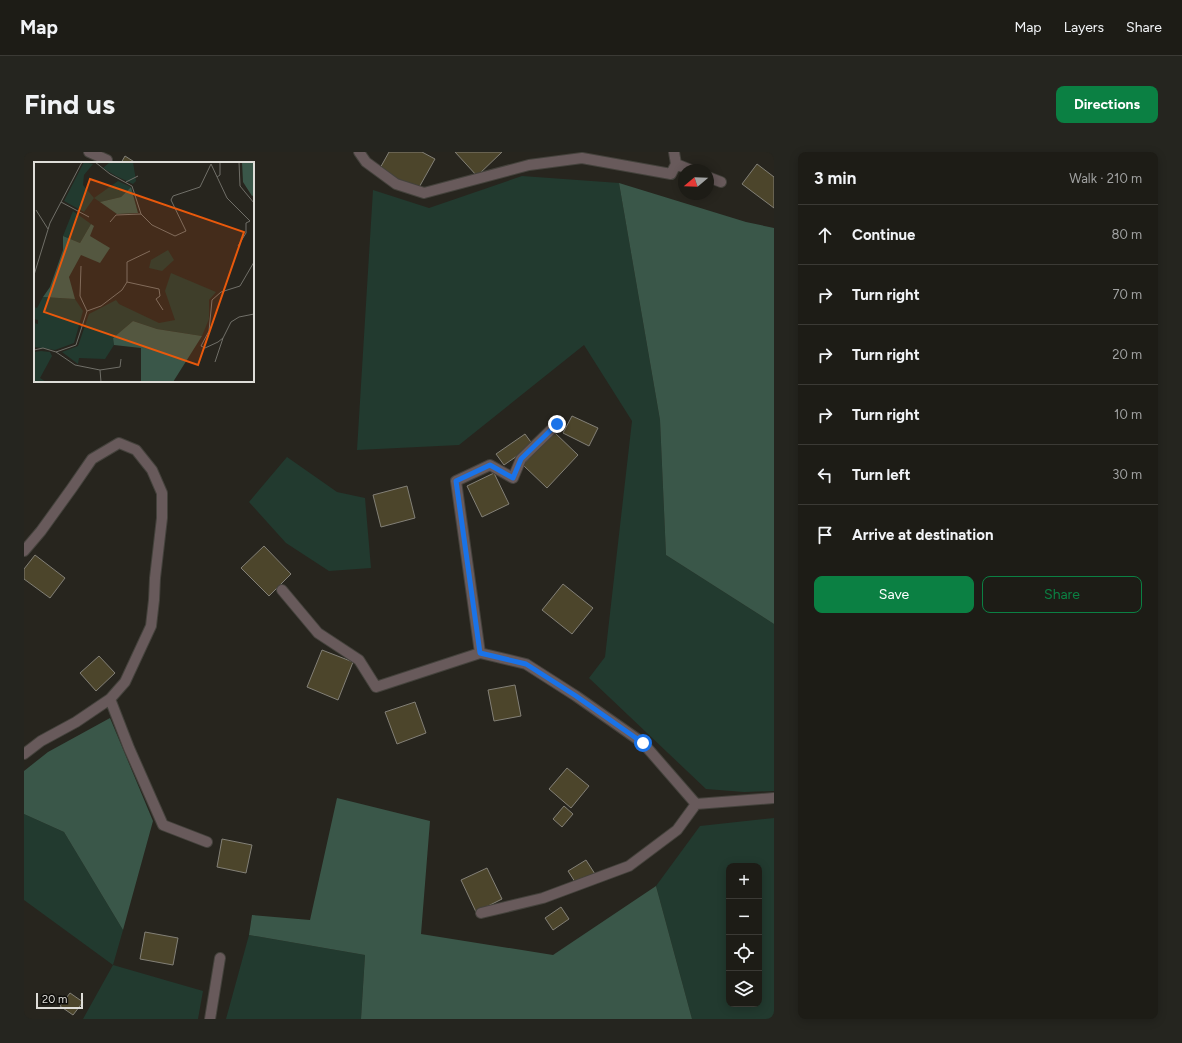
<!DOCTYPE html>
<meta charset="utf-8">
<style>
:root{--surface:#1d1c16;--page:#25251f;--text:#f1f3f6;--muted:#a0a1a1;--line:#3b3a35;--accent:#0b8043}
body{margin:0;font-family:Figtree,sans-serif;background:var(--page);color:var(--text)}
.controls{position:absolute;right:12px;bottom:12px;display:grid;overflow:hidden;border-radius:8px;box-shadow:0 2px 10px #0003}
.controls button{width:36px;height:36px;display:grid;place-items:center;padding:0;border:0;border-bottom:1px solid var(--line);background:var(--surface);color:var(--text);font:20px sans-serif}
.compass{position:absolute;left:654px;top:12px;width:36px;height:36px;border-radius:50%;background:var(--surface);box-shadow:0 2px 10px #0003;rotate:251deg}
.scale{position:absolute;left:12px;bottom:10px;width:47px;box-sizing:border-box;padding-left:4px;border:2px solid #deddd8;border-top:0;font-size:11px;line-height:14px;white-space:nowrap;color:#deddd8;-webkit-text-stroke:3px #0f0e0b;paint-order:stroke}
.stop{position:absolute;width:12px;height:12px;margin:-9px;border:3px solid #1a73e8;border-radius:50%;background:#fff}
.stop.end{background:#1a73e8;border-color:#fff;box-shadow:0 1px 4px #0008}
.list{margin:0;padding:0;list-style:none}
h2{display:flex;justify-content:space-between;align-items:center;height:52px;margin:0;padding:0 16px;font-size:17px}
h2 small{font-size:13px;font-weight:400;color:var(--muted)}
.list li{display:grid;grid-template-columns:26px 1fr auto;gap:12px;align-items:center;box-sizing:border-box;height:60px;padding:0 16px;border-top:1px solid var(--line)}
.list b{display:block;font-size:15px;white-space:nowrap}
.list em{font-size:13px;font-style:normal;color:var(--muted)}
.actions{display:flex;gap:8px;padding:12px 16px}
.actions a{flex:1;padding:9px 0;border:1px solid var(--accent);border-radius:8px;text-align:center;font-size:14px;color:var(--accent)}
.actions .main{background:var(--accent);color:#fff}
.icon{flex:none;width:22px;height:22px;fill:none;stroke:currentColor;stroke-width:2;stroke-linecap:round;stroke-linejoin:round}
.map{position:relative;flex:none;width:750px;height:867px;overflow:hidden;border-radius:8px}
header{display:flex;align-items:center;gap:24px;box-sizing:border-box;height:56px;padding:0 20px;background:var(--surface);border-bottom:1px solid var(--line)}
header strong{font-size:19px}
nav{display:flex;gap:22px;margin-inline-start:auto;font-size:14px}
.intro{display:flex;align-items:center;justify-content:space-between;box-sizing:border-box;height:96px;padding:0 24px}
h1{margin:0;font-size:28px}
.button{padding:10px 18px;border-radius:8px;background:var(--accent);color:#fff;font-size:14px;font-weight:700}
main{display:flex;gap:24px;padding:0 24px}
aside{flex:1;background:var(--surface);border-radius:8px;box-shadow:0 2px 10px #0003}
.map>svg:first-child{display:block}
.green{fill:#223a2f;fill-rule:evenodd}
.forest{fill:#3a5749}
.building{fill:#4c452b;stroke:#838077}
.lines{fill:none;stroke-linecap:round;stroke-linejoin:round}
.minor-casing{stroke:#44423c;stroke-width:12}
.minor{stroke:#685a5b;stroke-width:10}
.route{stroke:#1a73e8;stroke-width:5}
.inset-road{fill:none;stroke:#706f68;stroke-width:1}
.view{fill:#e8590c;fill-opacity:0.15;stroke:#e8590c;stroke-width:2}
.inset-edge{fill:none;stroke:#deddd8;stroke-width:2}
</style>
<header>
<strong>Map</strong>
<nav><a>Map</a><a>Layers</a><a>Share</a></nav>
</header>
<div class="intro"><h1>Find us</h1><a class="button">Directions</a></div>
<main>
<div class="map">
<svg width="750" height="867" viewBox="0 0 750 867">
<rect width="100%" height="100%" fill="#27251e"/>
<path class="green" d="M498,24L595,31L636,268L642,403L750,472V639L720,640L682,637L565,526L581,505L608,269L560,193L435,293L333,298L349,38L405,56Z
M263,305L313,340L341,346L347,416L305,419L262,391L225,350Z
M0,662L40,680L99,778L89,813L179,839L174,867H59L89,813L0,748Z
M750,666V867H668L632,734L676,674ZM705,714H735V852H705Z
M225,783L341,803L337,867H202Z"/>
<path class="forest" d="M595,31L722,70L750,76V472L642,403L636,268Z
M86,566L129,669L99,778L40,680L0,662V619L24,600Z
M313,646L406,669L397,782L529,803L632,734L668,867H337L341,803L225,783L228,763L286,768Z"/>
<path class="building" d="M365,0H398L411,7L393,39L355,18Z
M431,0H478L453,24Z
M101,4L112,11H97Z
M733,12L750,25V56L718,32Z
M548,264L574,276L565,294L539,281Z
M530,280L554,303L523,336L499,313Z
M501,282L509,293L480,313L472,302Z
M470,321L485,352L458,365L443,334Z
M383,334L391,366L357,375L349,343Z
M240,394L267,422L245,444L217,416Z
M11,403L41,426L26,446L0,427V417Z
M539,432L569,456L548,482L518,458Z
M298,498L329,510L314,548L283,535Z
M75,504L91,521L72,539L56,521Z
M491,533L497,564L470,569L464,538Z
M391,550L402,581L373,592L361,560Z
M543,616L565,634L547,656L525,637Z
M540,654L549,662L538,675L529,667Z
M198,687L228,693L222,721L193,715Z
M562,708L571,722L553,733L544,719Z
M463,716L478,747L452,760L437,728Z
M537,755L545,767L529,778L521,766Z
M121,780L154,786L149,813L116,807Z
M46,841L59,850L49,863L36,854Z"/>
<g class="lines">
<g class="minor-casing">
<path id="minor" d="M65,0L83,8
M335,0L342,10L372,32L400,41L505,13L558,6L647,22L652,12L650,0
M652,12L667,18
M684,25L697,30
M0,399L17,379L48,336L68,307L95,291L112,298L128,318L138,341V366L131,426L130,448L127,474L101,530L86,547L52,570L17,589L0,602
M258,438L294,481L335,508L352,535L456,501L502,512L552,544L619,591L672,652L750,646
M456,501L432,329L466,313L489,326L497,307L533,272
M86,547L105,596L139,673L183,690
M457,761L519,746L605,714L653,678L672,652
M186,867L196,806"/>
</g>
<use href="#minor" class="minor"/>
</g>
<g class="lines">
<path class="route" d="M533,272L497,307L489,326L466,313L432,329L456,501L502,512L552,544L619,591"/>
</g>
<g transform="translate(10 10)">
<rect width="220" height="220" fill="#27251e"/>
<path d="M50,0L59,2L50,13L49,23L60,36L84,19L97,25L87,35L66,40L60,36L50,50L30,39ZM76,0H99L102,19L99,22L82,14L69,6ZM39,49L57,62L46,81L29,74ZM134,88L140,98L128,109L115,106L117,98ZM137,111L182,130L175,138V157L168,174L123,167L99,159L79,176L80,183L71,197L45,196L44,202L28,190L44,184L55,152L82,138L85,142L125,161L141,158L131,129ZM9,135L41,137L49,149L40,181L21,188L0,185V161L4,162V158L0,157V145L3,146ZM7,189L16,190L18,194L6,216L12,220H0V190Z" fill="#223a2f"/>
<path d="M208,0H220V33L218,34L209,20ZM97,25L104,51L83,52L66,40L87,35ZM57,62L60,64L56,74L76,86L66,101L47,93L35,115L41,137L9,135L16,125L29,88V74L46,81ZM99,159L123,167L168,174L139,220H107V186L80,183L79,176Z" fill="#3a5749"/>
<path class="inset-road" d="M61,0L76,12L98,24L107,52L118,63L141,74L152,69L137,38L139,34L166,25L177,2L193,36L216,59L212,61V71L204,84M205,0L206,24L220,41M183,15L186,13V0M92,20L104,14M27,40L55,55M2,48L14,67M76,60L82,53L107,52M220,100L206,124L187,130L178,138L175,169L167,184L171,186L184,180L189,176L197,160L205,155L220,152M47,104L46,134L53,149M0,113L16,61L48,0M93,120L125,127L126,134L122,137L129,148M0,188L9,186L22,190L42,183L53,149L67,144L88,128L93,120V100L116,89M22,190L41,203L66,208L86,205L87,197M181,200L189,176M66,208L67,220"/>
<path class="view" d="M56,17L210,70L164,203L10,150Z"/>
<rect width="220" height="220" class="inset-edge"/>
</g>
</svg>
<div class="controls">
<button>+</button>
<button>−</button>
<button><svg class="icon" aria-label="locate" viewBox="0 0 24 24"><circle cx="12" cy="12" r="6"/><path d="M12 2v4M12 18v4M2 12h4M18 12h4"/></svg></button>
<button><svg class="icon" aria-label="layers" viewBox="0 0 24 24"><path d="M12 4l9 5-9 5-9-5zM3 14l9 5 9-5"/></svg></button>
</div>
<svg class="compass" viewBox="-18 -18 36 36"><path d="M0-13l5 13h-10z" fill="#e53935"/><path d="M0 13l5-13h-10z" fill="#a0a1a1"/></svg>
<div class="scale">20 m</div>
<div class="stop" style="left:619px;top:591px"></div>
<div class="stop end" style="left:533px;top:272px"></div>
</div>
<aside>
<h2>3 min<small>Walk · 210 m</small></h2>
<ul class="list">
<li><svg class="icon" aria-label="ahead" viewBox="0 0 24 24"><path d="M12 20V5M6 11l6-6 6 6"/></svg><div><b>Continue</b></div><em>80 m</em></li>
<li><svg class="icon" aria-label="right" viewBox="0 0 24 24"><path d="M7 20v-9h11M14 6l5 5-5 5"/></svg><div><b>Turn right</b></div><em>70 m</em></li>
<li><svg class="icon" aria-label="right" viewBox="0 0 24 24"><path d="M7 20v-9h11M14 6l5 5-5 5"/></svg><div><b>Turn right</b></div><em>20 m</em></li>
<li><svg class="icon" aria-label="right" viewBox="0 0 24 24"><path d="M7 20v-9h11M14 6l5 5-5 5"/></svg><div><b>Turn right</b></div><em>10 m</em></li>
<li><svg class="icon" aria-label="left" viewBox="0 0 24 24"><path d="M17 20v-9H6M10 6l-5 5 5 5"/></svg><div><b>Turn left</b></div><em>30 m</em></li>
<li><svg class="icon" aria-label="arrive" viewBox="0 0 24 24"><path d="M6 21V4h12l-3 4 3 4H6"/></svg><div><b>Arrive at destination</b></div></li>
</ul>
<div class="actions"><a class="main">Save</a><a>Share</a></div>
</aside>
</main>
